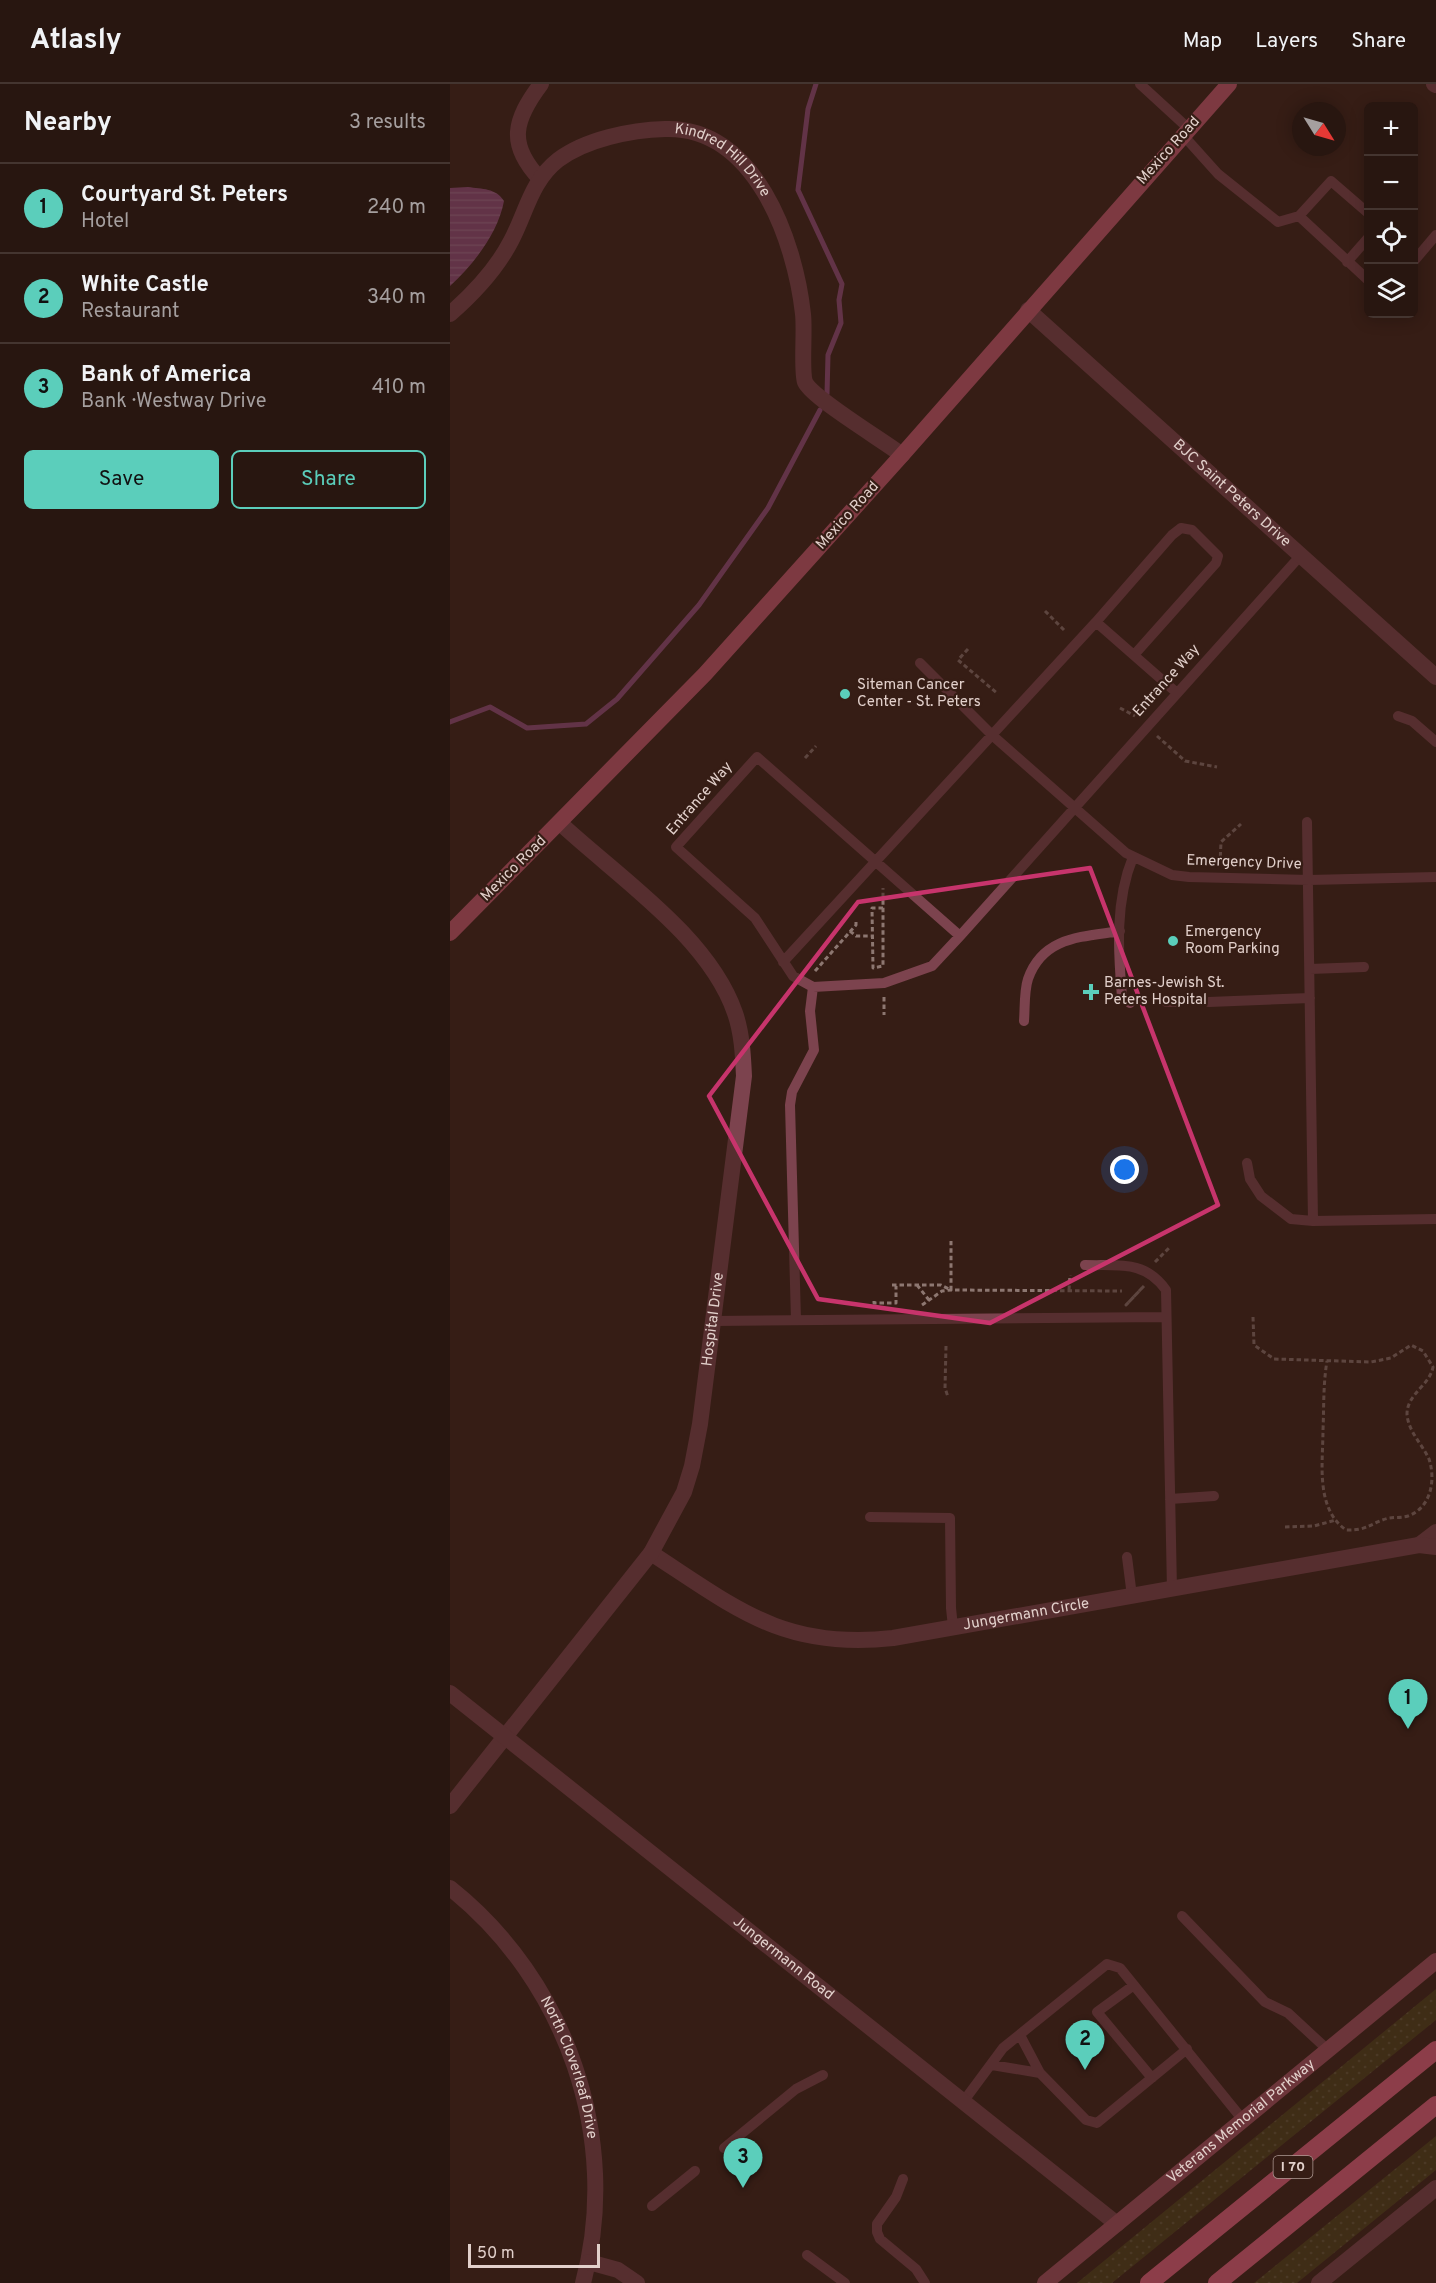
<!DOCTYPE html>
<meta charset="utf-8">
<style>
:root{--surface:#281610;--page:#301f19;--text:#f1f3f6;--muted:#a59f9f;--line:#443530;--accent:#5bcebb}
body{margin:0;font-family:Overpass,sans-serif;background:var(--page);color:var(--text)}
.controls{position:absolute;right:18px;top:18px;display:grid;overflow:hidden;border-radius:9px;box-shadow:0 3px 15px #0003}
.controls button{width:54px;height:54px;display:grid;place-items:center;padding:0;border:0;border-bottom:2px solid var(--line);background:var(--surface);color:var(--text);font:30px sans-serif}
.compass{position:absolute;left:842px;top:18px;width:54px;height:54px;border-radius:50%;background:var(--surface);box-shadow:0 3px 15px #0003;rotate:127deg}
.scale{position:absolute;left:18px;bottom:15px;width:132px;box-sizing:border-box;padding-left:6px;border:3px solid #e2d0cb;border-top:0;font-size:16px;line-height:21px;white-space:nowrap;color:#e2d0cb;-webkit-text-stroke:4px #361d15;paint-order:stroke}
.you{position:absolute;left:675px;top:1086px;width:21px;height:21px;margin:-15px;border:4px solid #fff;border-radius:50%;background:#1a73e8;box-shadow:0 0 0 9px #1a73e833}
.badge{display:grid;place-items:center;width:39px;height:39px;border-radius:50%;background:var(--accent);color:#111;font-size:20px;font-weight:700}
.pin{position:absolute;translate:-50% -50px;filter:drop-shadow(0 2px 3px #0008)}
.pin::after{content:'';position:absolute;top:32px;width:21px;height:18px;background:inherit;clip-path:polygon(0 0,100% 0,50% 100%)}
.list{margin:0;padding:0;list-style:none}
h2{display:flex;justify-content:space-between;align-items:center;height:78px;margin:0;padding:0 24px;font-size:26px}
h2 small{font-size:20px;font-weight:400;color:var(--muted)}
.list li{display:grid;grid-template-columns:39px 1fr auto;gap:18px;align-items:center;box-sizing:border-box;height:90px;padding:0 24px;border-top:2px solid var(--line)}
.list b{display:block;font-size:22px;white-space:nowrap}
.list p{margin:0;font-size:20px;white-space:nowrap;color:var(--muted)}
.list em{font-size:20px;font-style:normal;color:var(--muted)}
.actions{display:flex;gap:12px;padding:18px 24px}
.actions a{flex:1;padding:14px 0;border:2px solid var(--accent);border-radius:9px;text-align:center;font-size:21px;color:var(--accent)}
.actions .main{background:var(--accent);color:#111}
.icon{flex:none;width:33px;height:33px;fill:none;stroke:currentColor;stroke-width:2;stroke-linecap:round;stroke-linejoin:round}
.map{position:relative;flex:none;width:986px;height:2199px;overflow:hidden}
header{display:flex;align-items:center;gap:36px;box-sizing:border-box;height:84px;padding:0 30px;background:var(--surface);border-bottom:2px solid var(--line)}
header strong{font-size:28px}
nav{display:flex;gap:33px;margin-inline-start:auto;font-size:21px}
main{display:flex}
aside{flex:1;background:var(--surface)}
.map>svg:first-child{display:block}
.grass{fill:url(#grass-dots)}
.water{fill:url(#water-rules)}
.lines{fill:none;stroke-linecap:round;stroke-linejoin:round}
.stream{stroke:#984f83;stroke-width:5}
.path{stroke:#8d7771;stroke-width:3;stroke-dasharray:4.5 3;stroke-linecap:butt}
.service{stroke:#7c434e;stroke-width:10}
.minor{stroke:#7c434e;stroke-width:16}
.tertiary{stroke:#7c434e;stroke-width:16}
.secondary{stroke:#ad5266;stroke-width:16}
.primary{stroke:#d25c77;stroke-width:16}
.motorway{stroke:#f46588;stroke-width:18}
.marked{fill:none;stroke:#c7346c;stroke-width:4.5;stroke-linejoin:round}
.poi-dot{fill:#5bcebb;stroke:#361d15;stroke-width:2}
.labels{text-anchor:middle;dominant-baseline:central;stroke-width:4.5;stroke-linejoin:round;paint-order:stroke}
.shield{fill:#361d15;stroke:#ae9a94;stroke-width:1.5}
.shield-label{font-size:14px;font-weight:bold;fill:#e2d0cb}
.street-label{font-size:15px;fill:#e2d0cb;stroke:#361d15}
.poi-label{font-size:15px;fill:#e2d0cb;stroke:#361d15;text-anchor:start}
</style>
<header>
<strong>Atlasly</strong>
<nav><a>Map</a><a>Layers</a><a>Share</a></nav>
</header>
<main>
<aside>
<h2>Nearby<small>3 results</small></h2>
<ul class="list">
<li><span class="badge">1</span><div><b>Courtyard St. Peters</b><p>Hotel</p></div><em>240 m</em></li>
<li><span class="badge">2</span><div><b>White Castle</b><p>Restaurant</p></div><em>340 m</em></li>
<li><span class="badge">3</span><div><b>Bank of America</b><p>Bank · Westway Drive</p></div><em>410 m</em></li>
</ul>
<div class="actions"><a class="main">Save</a><a>Share</a></div>
</aside>
<div class="map">
<svg width="986" height="2199" viewBox="0 0 986 2199">
<defs>
<pattern id="grass-dots" width="8" height="8" patternUnits="userSpaceOnUse" patternTransform="scale(1.5)"><rect width="8" height="8" fill="#4a4018"/><path d="M2 2h.1M6 6h.1" fill="none" stroke="#645b38" stroke-width="1.8" stroke-linecap="round"/></pattern>
<pattern id="water-rules" width="6" height="5" patternUnits="userSpaceOnUse" patternTransform="scale(1.5)"><rect width="6" height="5" fill="#984f83"/><path d="M0 2.5h6" fill="none" stroke="#ab6f99"/></pattern>
</defs>
<rect width="100%" height="100%" fill="#361d15"/>
<path class="grass" d="M986,1905V1936L662,2199H627Z
M986,2052V2086L847,2199H804Z"/>
<path class="water" d="M18,103C32,105 46,104 54,117C48,149 24,180 0,202V104Z"/>
<g class="lines">
<path class="stream" d="M366,0L358,25L348,106L392,200L389,216L391,239L378,271L377,310
M0,638L40,623L77,644L136,640L167,615L249,521L318,424L370,326"/>
<path class="path" d="M595,527L614,546
M518,565L508,576L548,610
M670,624L685,632
M707,652L735,677L767,683
M355,674L366,662
M770,780L771,758L791,740
M433,824H422L423,884L433,882V804
M400,847L406,852H422
M365,887L406,841V837
M434,913V931
M705,1178L719,1164
M442,1201H491L501,1206V1157
M467,1201L479,1216
M692,1204L676,1221L694,1202
M619,1206L620,1191
M424,1217V1219H446V1202
M472,1221L492,1207L501,1206L672,1207
M803,1233L804,1261L824,1275L921,1278L941,1274L961,1261L973,1267L983,1283C980,1301 957,1310 957,1330C958,1347 972,1360 979,1375C986,1396 981,1424 958,1432C952,1434 945,1433 939,1434C922,1438 918,1447 896,1446C865,1424 873,1379 873,1346C874,1323 873,1301 877,1277
M496,1262L495,1304L498,1313
M835,1443L864,1442L886,1436"/>
<path class="service" d="M690,0L739,45
M733,51L768,90L828,138L849,132L918,196
M849,132L881,97L918,129
M964,177L986,151
M897,178L918,154
M646,538L722,451L731,444L742,446L768,472L766,479L684,571
M470,579L542,651L676,769L722,791L739,793L859,796L986,793
M948,632L962,637L986,658
M857,738L863,1137
M510,852L307,673L226,763L305,834L343,892L363,903L434,899L482,882L510,852L851,471
M333,878L646,538L727,609
M860,885L914,883
M716,918H726
M759,918L860,914
M680,919L672,913C668,866 665,817 683,773
M574,937C575,924 574,907 578,895C593,852 633,853 670,847
M797,1079L800,1095L811,1112L841,1135L863,1137L986,1135
M635,1181C669,1182 695,1176 716,1206L722,1506
M346,1236L340,1021L342,1008L364,966L360,927L363,903
M264,1237L716,1233
M720,1415L764,1412
M420,1433L500,1434L501,1524L503,1543
M677,1473L682,1512
M732,1832L815,1918L838,1929L878,1966
M684,1901L647,1928L702,1994
M570,1951L590,1989
M542,1981L590,1989L636,2036L647,2039L737,1965
M513,2018L553,1964L657,1880L670,1884L793,2036
M274,2064L346,2005L373,1991
M453,2095L446,2113L427,2140V2148L430,2155L466,2185L475,2199
M202,2122L245,2087
M357,2171L395,2199"/>
<g class="minor">
<path d="M984,0L986,1"/>
<path d="M90,95C57,60 64,36 91,0"/>
<path id="s1" d="M578,226L986,593"/>
<path id="s2" d="M0,230C24,209 46,186 61,157C76,129 81,97 108,76C136,55 181,46 215,45C305,42 345,157 353,230C355,247 351,287 355,298C362,314 434,357 452,371"/>
<path d="M969,1461L986,1448"/>
<path id="s3" d="M201,1469C287,1525 334,1566 443,1554L969,1461L986,1463"/>
<path id="s4" d="M0,1722L201,1469L234,1408L242,1382L250,1340L294,992C293,971 292,949 285,929C259,853 168,793 110,739"/>
<path id="s5" d="M0,1804C116,1896 172,2055 133,2199"/>
<path d="M139,2178L168,2186L187,2199"/>
</g>
<g class="tertiary">
<path id="s6" d="M0,1609L667,2140"/>
<path d="M869,2199L986,2104"/>
</g>
<path class="secondary" id="s7" d="M595,2199L986,1877"/>
<path class="primary" d="M0,849L255,590L452,371L779,0"/>
<path class="motorway" d="M699,2199L986,1966
M767,2199L986,2021"/>
</g>
<path d="M0 0H986V2199H0ZM640,784L768,1121L540,1239L368,1215L259,1012L408,818Z" fill="#361d15" fill-opacity=".55" fill-rule="evenodd"/>
<path class="marked" d="M640,784L768,1121L540,1239L368,1215L259,1012L408,818Z"/>
<g class="poi-dot">
<circle cx="395" cy="610" r="6"/>
<circle cx="723" cy="857" r="6"/>
<path d="M638 899h6v6h6v6h-6v6h-6v-6h-6v-6h6z"/>
</g>
<g class="labels">
<rect class="shield" x="823.5" y="2072" width="39" height="22" rx="4.5"/>
<g class="shield-label">
<text x="843" y="2083">I 70</text>
</g>
<g class="street-label">
<text transform="translate(719 67) rotate(-48)">Mexico Road</text>
<text stroke="none"><textPath href="#s2" startOffset="372">Kindred Hill Drive</textPath></text>
<text stroke="none"><textPath href="#s1" startOffset="274">BJC Saint Peters Drive</textPath></text>
<text transform="translate(398 432) rotate(-48)">Mexico Road</text>
<text transform="translate(717 597) rotate(-48)">Entrance Way</text>
<text transform="translate(250 715) rotate(-49)">Entrance Way</text>
<text transform="translate(794 779) rotate(2)">Emergency Drive</text>
<text transform="translate(64 785) rotate(-45)">Mexico Road</text>
<text stroke="none"><textPath href="#s4" startOffset="568">Hospital Drive</textPath></text>
<text stroke="none"><textPath href="#s3" startOffset="399">Jungermann Circle</textPath></text>
<text stroke="none"><textPath href="#s6" startOffset="426">Jungermann Road</textPath></text>
<text stroke="none"><textPath href="#s5" startOffset="220">North Cloverleaf Drive</textPath></text>
<text stroke="none"><textPath href="#s7" startOffset="254">Veterans Memorial Parkway</textPath></text>
</g>
<g class="poi-label">
<text x="407" y="601">Siteman Cancer<tspan x="407" dy="17">Center - St. Peters</tspan></text>
<text x="735" y="848">Emergency<tspan x="735" dy="17">Room Parking</tspan></text>
<text x="654" y="899">Barnes-Jewish St.<tspan x="654" dy="17">Peters Hospital</tspan></text>
</g>
</g>
</svg>
<div class="controls">
<button>+</button>
<button>−</button>
<button><svg class="icon" aria-label="locate" viewBox="0 0 24 24"><circle cx="12" cy="12" r="6"/><path d="M12 2v4M12 18v4M2 12h4M18 12h4"/></svg></button>
<button><svg class="icon" aria-label="layers" viewBox="0 0 24 24"><path d="M12 4l9 5-9 5-9-5zM3 14l9 5 9-5"/></svg></button>
</div>
<svg class="compass" viewBox="-18 -18 36 36"><path d="M0-13l5 13h-10z" fill="#e53935"/><path d="M0 13l5-13h-10z" fill="#a59f9f"/></svg>
<div class="scale">50 m</div>
<div class="you"></div>
<div class="pin badge" style="left:958px;top:1645px">1</div>
<div class="pin badge" style="left:635px;top:1986px">2</div>
<div class="pin badge" style="left:293px;top:2104px">3</div>
</div>
</main>
